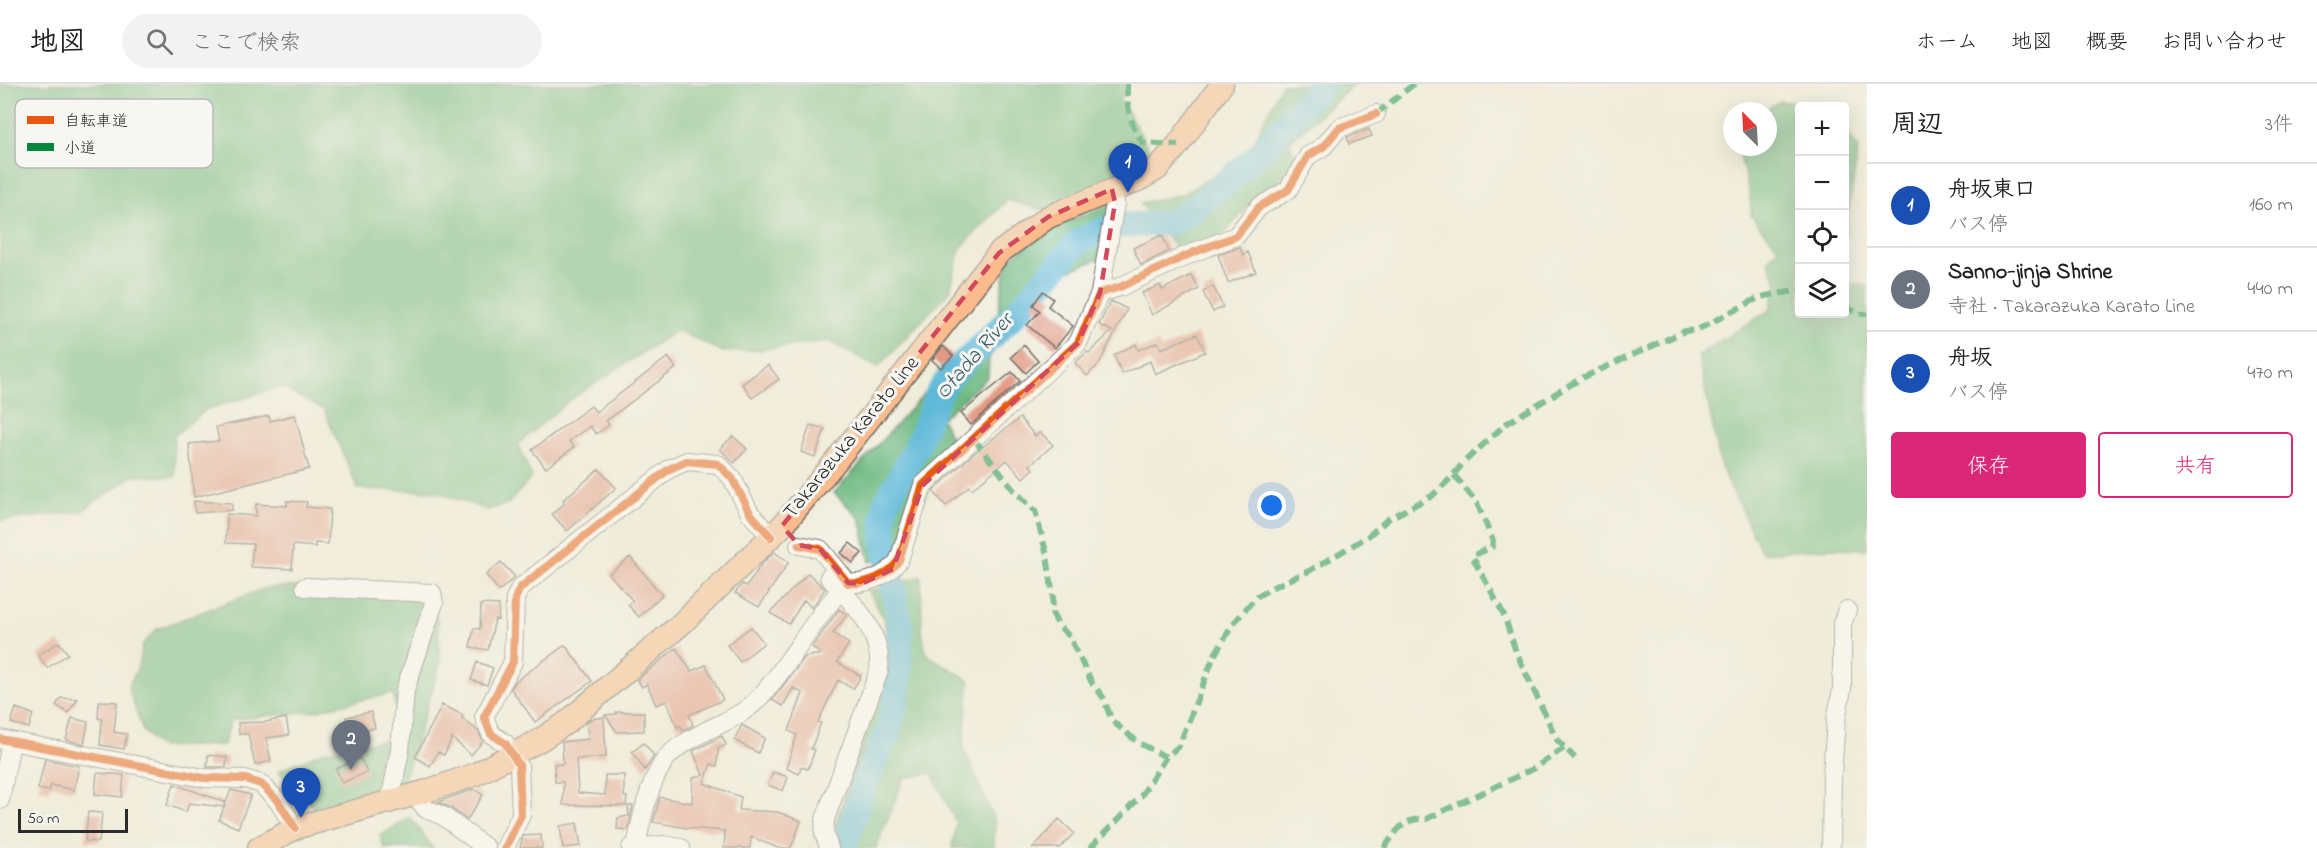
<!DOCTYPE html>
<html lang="ja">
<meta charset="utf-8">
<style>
:root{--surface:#fff;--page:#f2f2f2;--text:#202124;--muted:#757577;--line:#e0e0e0;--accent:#db2777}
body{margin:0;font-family:"Indie Flower","Klee One",sans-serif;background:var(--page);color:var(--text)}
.controls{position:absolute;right:18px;top:18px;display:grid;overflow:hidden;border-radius:6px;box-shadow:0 6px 24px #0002}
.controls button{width:54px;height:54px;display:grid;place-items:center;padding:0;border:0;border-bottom:2px solid var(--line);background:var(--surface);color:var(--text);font:30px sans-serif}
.compass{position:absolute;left:1723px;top:18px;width:54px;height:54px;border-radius:50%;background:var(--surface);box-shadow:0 6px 24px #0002;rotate:336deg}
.scale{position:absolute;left:18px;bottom:15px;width:110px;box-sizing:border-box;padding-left:6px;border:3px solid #2b2b2b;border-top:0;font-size:16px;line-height:21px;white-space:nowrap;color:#2b2b2b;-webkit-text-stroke:4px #f6f6f2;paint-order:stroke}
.you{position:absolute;left:1272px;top:422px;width:21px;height:21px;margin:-15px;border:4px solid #fff;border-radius:50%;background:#1a73e8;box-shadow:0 0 0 9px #1a73e833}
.badge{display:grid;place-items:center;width:39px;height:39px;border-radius:50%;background:var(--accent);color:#fff;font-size:20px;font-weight:700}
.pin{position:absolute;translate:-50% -50px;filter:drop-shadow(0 2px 3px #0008)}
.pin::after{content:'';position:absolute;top:32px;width:21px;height:18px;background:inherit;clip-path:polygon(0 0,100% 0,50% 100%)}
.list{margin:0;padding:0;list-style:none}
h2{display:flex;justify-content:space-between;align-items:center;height:78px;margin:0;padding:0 24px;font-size:26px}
h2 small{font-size:20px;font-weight:400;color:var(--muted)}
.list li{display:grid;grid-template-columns:39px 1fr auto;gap:18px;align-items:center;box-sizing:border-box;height:84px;padding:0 24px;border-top:2px solid var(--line)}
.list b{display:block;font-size:22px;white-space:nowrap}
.list p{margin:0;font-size:20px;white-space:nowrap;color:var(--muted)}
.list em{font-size:20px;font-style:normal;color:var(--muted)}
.actions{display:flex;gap:12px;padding:18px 24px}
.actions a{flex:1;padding:14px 0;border:2px solid var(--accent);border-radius:6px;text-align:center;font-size:21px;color:var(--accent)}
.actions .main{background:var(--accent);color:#fff}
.icon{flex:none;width:33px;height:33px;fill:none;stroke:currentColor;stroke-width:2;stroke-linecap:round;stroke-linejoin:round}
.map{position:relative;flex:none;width:1867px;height:764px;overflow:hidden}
header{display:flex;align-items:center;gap:36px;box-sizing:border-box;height:84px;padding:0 30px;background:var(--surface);border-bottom:2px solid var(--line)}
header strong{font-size:28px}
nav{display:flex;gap:33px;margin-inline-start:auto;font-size:21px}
.search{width:420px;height:54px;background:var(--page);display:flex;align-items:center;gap:15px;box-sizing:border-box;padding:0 21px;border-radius:33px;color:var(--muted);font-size:22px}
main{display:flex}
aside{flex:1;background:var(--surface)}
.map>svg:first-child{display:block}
.forest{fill:#6db981;stroke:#4c7256;stroke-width:1.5}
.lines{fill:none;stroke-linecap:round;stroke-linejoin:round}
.river{stroke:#5bb8d9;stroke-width:26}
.building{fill:#e39682}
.minor-casing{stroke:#706f68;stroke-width:20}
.major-casing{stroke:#706f68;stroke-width:25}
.minor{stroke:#fff;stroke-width:18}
.major{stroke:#fbbb8d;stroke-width:22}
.quiet{stroke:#00873e;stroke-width:6;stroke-dasharray:12 6;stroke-linecap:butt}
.cycleway-casing{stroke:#f6f6f2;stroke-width:11}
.cycleway{stroke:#e8590c;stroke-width:8}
.marked{fill:none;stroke:#d1495b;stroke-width:4.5;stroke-dasharray:12 8;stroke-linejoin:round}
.labels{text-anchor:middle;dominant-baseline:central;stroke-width:6;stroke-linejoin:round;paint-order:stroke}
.street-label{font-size:21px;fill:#2b2b2b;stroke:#f6f6f2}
.water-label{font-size:22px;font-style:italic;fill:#3c5c68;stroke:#f6f6f2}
.key{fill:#f6f6f2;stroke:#b9b9b6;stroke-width:1.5}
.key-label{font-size:16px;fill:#2b2b2b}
</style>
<header>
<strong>地図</strong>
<div class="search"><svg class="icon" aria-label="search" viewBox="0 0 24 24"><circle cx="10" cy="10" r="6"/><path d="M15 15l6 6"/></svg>ここで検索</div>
<nav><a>ホーム</a><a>地図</a><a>概要</a><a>お問い合わせ</a></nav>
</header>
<main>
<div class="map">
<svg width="1867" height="764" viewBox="0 0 1867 764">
<rect width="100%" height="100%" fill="#f6f6f2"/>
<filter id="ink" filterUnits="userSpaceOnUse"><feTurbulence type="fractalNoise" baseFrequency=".0167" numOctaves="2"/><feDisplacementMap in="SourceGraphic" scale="12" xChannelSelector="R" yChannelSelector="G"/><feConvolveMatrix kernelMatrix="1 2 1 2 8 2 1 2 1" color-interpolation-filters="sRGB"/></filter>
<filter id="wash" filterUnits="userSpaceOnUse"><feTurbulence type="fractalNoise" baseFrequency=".008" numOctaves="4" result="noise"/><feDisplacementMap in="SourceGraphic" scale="24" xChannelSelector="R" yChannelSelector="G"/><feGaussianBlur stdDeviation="1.35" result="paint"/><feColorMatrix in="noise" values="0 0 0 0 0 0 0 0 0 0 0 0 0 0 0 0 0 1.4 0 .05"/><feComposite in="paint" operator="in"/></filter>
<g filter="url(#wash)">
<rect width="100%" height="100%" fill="#f0ecda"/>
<path class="forest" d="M0,0H1129L1120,14L1154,73L1105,106L1046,127L1007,116L960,165L950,207L878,283L828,257L758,266L723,268L677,246L570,316L518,360L532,393L509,419L488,426L434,407L358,405L324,326L281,303L207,325L174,352L175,393L133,392L80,428L0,437Z
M1282,0H1355L1289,58L1297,76L1274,102L1251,118L1223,151L1177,166L1140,119L1183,110L1247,72Z
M1780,17L1827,22H1800V230H1844L1845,199L1867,202V465L1832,464L1762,469L1721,383L1698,271L1770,226L1777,199L1768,176L1778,163L1751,132L1750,112L1738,63H1768V27H1763Z
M1845,46L1858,64L1845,154Z
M1114,119L1099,175L1050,194L1018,232L989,274L988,293L941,335L955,360L896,466L870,478L860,434L834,409L998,229L1007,178L1043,147Z
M921,492L922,546L926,570L970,597L963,663L995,738L994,764H952L956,739L932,689L904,694L876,764H846L839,760L835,741L890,575L885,537L869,507Z
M309,502L425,507L438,536L440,580L404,697L382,701L319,728L278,687L322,668L386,656L398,638L393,609L313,627L231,636L224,661L159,663L143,647L128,603L138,583L143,560L157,545L266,504Z
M410,733L433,764H384L380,752Z"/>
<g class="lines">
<path class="river" d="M844,764L862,706L888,648L894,625L899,592L900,541L886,465L883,439L886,419L916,364L939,308L952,290L1016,229L1079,157L1114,142L1171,139L1196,123L1256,73L1322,0"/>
</g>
<g id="blocks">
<path class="building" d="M1369,45L1372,52L1349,60L1347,53Z
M1162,151L1169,167L1141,181L1133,164Z
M1240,163L1243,171L1248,168L1256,188L1228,199L1218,171Z
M1191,191L1199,205L1152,231L1142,209L1160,201L1162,206Z
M1213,202L1223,223L1213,228L1203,208Z
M1043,207L1053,215L1048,222L1073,242L1055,264L1027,241L1040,227L1033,221Z
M1111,217L1127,225L1099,280L1087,292L1075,279L1087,268L1089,269L1112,247L1099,241Z
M1197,250L1205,268L1155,290L1150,277L1122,290L1114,271L1136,260L1138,266L1158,258L1161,265Z
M1024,261L1038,277L1026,289L1011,273Z
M943,262L953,272L941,284L932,276Z
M668,273L676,284L606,337L609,341L596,350L590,342L569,357L574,363L546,384L532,366L591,322L596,328Z
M768,281L779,295L752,314L742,300Z
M1012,288L1020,297L971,341L961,329Z
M295,331L309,385L194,413L189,360L219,357L216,343L269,332L270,337Z
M1020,334L1035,352L1040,348L1053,361L1030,381L1033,385L1023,394L1007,376L972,405L969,402L946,422L933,407L973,370Z
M810,341L825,345L815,373L801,368Z
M733,352L747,365L734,379L720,365Z
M599,385L616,404L567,447L552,430L565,419L563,416Z
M194,417L232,419V426L195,429Z
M287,417L307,418L306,423L330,425L328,460L315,459V463L293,461L292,485L251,483L253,460L226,459L227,430L256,432V420L287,422Z
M850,459L862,469L853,479L841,469Z
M774,468L789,478L759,523L735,509L742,500L747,502L761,481Z
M630,473L662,511L639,533L628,521L633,517L609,490Z
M501,478L515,493L499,507L486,491Z
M808,489L825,505L812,524L804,516L789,540L770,529Z
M481,520L499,521L498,536L495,535L488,566L470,563L474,544L480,545Z
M839,525L847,531L833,549L849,560L837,578L861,592L853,605L838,596L818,638L821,639L811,665L815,666L808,685L801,683L799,690L786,684L797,651L789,647L803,609L793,604L783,622L772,616L805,573L821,570L812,563Z
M751,543L764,559L740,578L727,561Z
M59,558L68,570L47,584L38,571Z
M565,561L592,597L535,638L511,605L516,597Z
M676,564L691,587L706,581L723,616L689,631L693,641L683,647L681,642L677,643L667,617L656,621L647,600L642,603L637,596Z
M477,578L493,584L487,601L471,596Z
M61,614L78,615L68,629L56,621Z
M99,617L117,618L114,648L127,650L124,665L100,661L102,635L98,634Z
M442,621L463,631L462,634L478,647L483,657L471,671L452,654L444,671L438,668L430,682L415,673Z
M16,624L33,630L29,644L11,639Z
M371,628L375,644L350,649L346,633Z
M616,628H644V647L617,648L605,631L616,630Z
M604,633L606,673L576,675L578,709L605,711V691H624V713H627L626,722L563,721V698H555L554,680H563L562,658L589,655L586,639L591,635Z
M72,634L88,638L84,660L66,656Z
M286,634L289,651L266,654L271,677L255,681L248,650H239L238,639L265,638Z
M742,641L765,654L758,669L734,656Z
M722,652L726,661L718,665L717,682L711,680L704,699L741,713L739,726L778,728L801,737L791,764H778L751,753L750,764H724L725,747L687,744L653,738L660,713L692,719L693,694L703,691L693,667Z
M644,659L654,672L645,686L632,668Z
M208,671L227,673L226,683H207Z
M360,674L367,688L342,699L336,685Z
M45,675L79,682L74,706L51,701L49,707L38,705Z
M773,688L788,693L783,707L768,701Z
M97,689L124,691L122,713L95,710Z
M174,700L225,718L224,723L189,719L186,728L167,721Z
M474,705L483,711L467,736L449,723L438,718Z
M231,706L251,711L238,744L219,736Z
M628,722H633L628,746L617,745L618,734L629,732Z
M88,728L102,729L99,758L85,757Z
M1059,735L1074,749L1060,764H1033Z
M577,739L581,762L563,764L560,742Z
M541,751L542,764H520L523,752Z"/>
</g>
</g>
<g filter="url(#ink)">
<use href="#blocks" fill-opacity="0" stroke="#706f68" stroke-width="1.5"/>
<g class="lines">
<g class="minor-casing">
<path id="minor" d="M1100,209L1115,119L1112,105
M799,461L820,465L848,499C866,501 889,491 899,476L923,401L1078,259L1100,209L1120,203L1192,169L1236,152L1259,123L1288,106L1308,72L1324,62L1339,44L1376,30
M829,493C854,520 883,548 879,587L825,735L824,749L829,764
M305,503L432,509L434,519L405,606L400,666L390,717
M0,655L204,694L245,695L261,700L278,717L295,744
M505,659L491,650L484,633L513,578L515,515L520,504L669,385L687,377L718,380L732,394L750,429L771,453
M414,710L426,725L443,732L486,764
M0,716L11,658
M636,763C641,736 649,698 665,676C675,663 693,654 706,647C724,638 744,630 757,616C789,583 809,540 841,506
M505,764L521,731L519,681
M631,764L663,761L681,764
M1831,764L1832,692L1836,636L1842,605V540L1847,526"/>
</g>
<g class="major-casing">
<path id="major" d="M259,764L295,744L427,707L476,690L540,656L566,639L681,540L782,442L836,377L999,169L1048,133L1140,95L1157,85L1178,61L1222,0"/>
</g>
<use href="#minor" class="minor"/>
<use href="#major" class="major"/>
<path class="quiet" d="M1127,0C1127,24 1129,40 1143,59L1178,61
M1376,30L1414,0
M1844,222L1859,230H1867
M974,355L1012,404L1035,427L1047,471L1053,512L1052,529L1058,541L1069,552L1092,599L1103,613L1112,637L1139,659L1166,673
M1454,391L1477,419L1493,457L1492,463L1472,472L1504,531L1516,568L1557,656L1575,674
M1090,764L1141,712L1166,673L1179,662L1214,572L1233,540L1256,513L1275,502L1309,487L1367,453L1388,435L1432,412L1451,394L1464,378L1507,339L1525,328L1580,295L1685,247L1697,246L1760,213L1800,206
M1384,764C1398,746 1402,734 1426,735L1533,685L1564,664"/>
<g class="cycleway-casing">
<path id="cycleway" d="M799,461L820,465L848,499C866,501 889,491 899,476L923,401L1078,259L1100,209L1120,203L1192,169L1236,152L1259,123L1288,106L1308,72L1324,62L1339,44L1376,30
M0,655L204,694L245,695L261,700L278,717L295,744
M505,764L521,731L519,681L505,659L491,650L484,633L513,578L515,515L520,504L669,385L687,377L718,380L732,394L750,429L771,453"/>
</g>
<use href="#cycleway" class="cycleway"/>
</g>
</g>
<path d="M0 0H1867V764H0ZM1112,105L1115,119L1100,209L1078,259L923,401L893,485L861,500L848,499L820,465L799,461L782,442L999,169L1048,133Z" fill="#f0ecda" fill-opacity=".55" fill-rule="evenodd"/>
<path class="marked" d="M1112,105L1115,119L1100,209L1078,259L923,401L893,485L861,500L848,499L820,465L799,461L782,442L999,169L1048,133Z"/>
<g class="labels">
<g class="street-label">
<text transform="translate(852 354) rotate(-51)">Takarazuka Karato Line</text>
</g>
<g class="water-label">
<text transform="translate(975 273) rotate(-49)">Otada River</text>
</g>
</g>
<rect x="15" y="15" width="198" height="69" rx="9" class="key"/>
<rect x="27" y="32" width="27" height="8" fill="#e8590c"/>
<rect x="27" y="59" width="27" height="8" fill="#00873e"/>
<g class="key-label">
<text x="64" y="42">自転車道</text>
<text x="64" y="69">小道</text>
</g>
</svg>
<div class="controls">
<button>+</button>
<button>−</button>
<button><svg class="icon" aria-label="locate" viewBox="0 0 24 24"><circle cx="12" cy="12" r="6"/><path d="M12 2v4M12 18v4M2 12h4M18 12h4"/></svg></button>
<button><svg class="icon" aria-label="layers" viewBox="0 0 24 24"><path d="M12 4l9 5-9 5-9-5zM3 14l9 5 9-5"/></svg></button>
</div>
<svg class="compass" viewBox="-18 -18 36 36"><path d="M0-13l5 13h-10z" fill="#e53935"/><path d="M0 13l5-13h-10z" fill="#757577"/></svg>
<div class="scale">50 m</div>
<div class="you"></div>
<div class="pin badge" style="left:1128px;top:109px;background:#1a4fb4">1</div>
<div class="pin badge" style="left:351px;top:686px;background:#6b7280">2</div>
<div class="pin badge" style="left:301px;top:734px;background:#1a4fb4">3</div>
</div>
<aside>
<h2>周辺<small>3件</small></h2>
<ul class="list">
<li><span class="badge" style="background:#1a4fb4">1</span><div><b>舟坂東口</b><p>バス停</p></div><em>160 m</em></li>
<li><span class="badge" style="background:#6b7280">2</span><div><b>Sanno-jinja Shrine</b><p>寺社 · Takarazuka Karato Line</p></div><em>440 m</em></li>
<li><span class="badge" style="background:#1a4fb4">3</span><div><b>舟坂</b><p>バス停</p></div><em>470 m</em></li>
</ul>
<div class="actions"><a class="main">保存</a><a>共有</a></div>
</aside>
</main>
